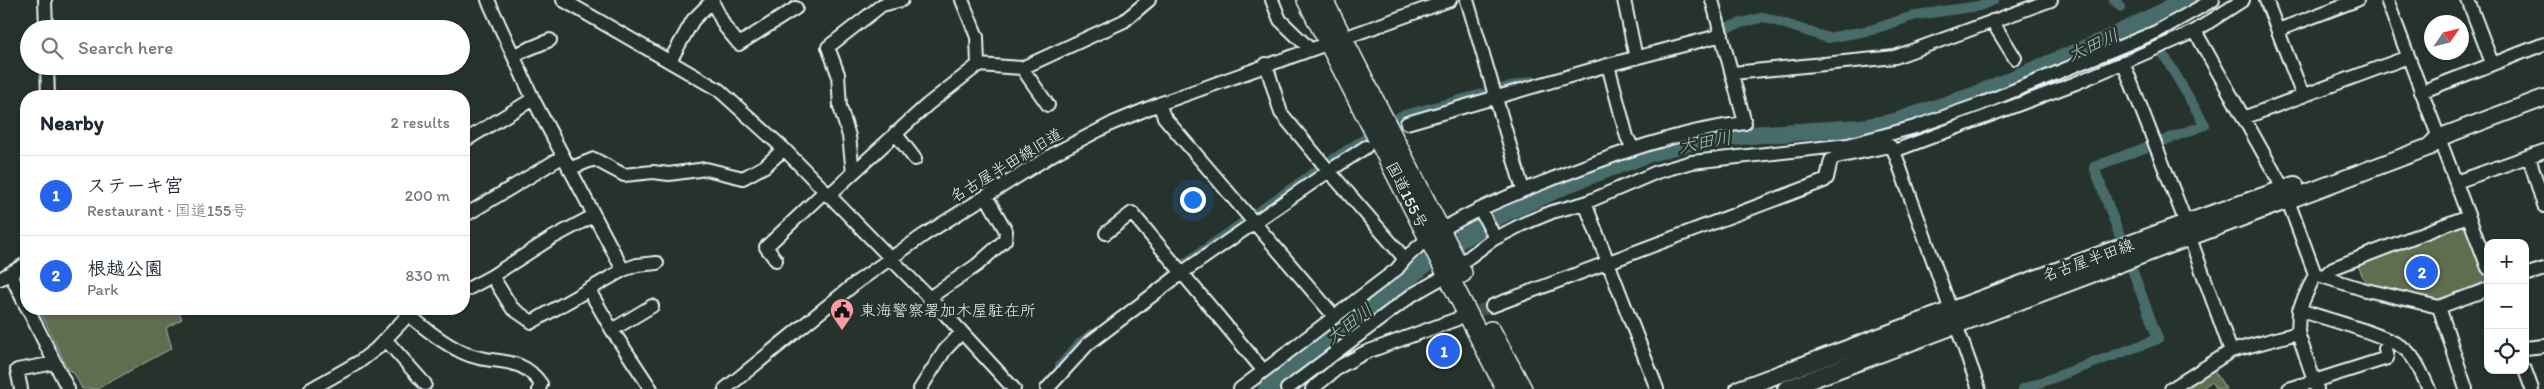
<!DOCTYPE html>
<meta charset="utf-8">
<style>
:root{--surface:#fff;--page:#f2f2f3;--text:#1f2937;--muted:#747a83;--line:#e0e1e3;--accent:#2563eb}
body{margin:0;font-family:Itim,"Klee One",sans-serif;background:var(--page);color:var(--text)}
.controls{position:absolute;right:15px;bottom:15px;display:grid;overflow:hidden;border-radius:10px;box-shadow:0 1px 4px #0004}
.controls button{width:45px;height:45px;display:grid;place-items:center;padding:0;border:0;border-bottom:1px solid var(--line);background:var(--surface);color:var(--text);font:25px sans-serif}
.compass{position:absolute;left:2424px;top:15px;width:45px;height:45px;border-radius:50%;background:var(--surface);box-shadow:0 1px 4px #0004;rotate:55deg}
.you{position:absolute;left:1192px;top:199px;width:18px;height:18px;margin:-12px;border:4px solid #fff;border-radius:50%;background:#1a73e8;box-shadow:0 0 0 8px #1a73e833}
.badge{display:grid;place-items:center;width:32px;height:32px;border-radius:50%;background:var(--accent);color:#fff;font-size:16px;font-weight:700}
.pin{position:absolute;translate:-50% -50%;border:2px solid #fff;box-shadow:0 1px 5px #0006}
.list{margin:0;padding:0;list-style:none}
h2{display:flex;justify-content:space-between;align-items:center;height:65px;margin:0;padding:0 20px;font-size:21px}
h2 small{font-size:16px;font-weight:400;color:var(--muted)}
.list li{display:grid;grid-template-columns:32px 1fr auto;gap:15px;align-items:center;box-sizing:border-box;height:80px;padding:0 20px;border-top:1px solid var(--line)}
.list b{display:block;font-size:19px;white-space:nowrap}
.list p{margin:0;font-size:16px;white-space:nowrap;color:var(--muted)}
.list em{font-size:16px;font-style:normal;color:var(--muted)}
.icon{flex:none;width:28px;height:28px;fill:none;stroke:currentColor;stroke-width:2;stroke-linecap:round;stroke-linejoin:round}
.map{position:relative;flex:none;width:2544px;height:389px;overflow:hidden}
.search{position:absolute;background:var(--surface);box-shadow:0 1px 4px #0004;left:20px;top:20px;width:450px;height:55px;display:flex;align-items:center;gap:12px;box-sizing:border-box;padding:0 18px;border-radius:28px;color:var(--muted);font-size:19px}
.panel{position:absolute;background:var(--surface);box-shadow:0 1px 4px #0004;left:20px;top:90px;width:450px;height:225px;border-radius:20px}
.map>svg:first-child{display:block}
.green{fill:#616d4f;stroke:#a4afa4}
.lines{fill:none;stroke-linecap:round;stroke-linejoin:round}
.canal{stroke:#476c6a;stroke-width:10}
.river{stroke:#476c6a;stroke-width:18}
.minor-tunnel{stroke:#43504b;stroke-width:12;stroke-dasharray:12 6;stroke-linecap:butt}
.minor-casing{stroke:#e8f1f8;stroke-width:16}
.major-casing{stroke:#e8f1f8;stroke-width:20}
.highway-casing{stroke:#e8f1f8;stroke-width:22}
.minor{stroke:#26332d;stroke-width:12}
.major{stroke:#26332d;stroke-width:16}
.highway{stroke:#26332d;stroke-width:19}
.labels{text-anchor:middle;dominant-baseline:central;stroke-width:5;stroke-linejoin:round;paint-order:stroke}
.street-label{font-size:16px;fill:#e8f1f8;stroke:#26332d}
.poi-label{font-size:16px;fill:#e8f1f8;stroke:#26332d;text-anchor:start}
.water-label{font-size:18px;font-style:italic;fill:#a8bcbf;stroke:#26332d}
</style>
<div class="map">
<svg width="2544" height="389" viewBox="0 0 2544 389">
<rect width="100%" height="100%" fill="#26332d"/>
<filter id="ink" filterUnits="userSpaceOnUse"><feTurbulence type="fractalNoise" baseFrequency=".02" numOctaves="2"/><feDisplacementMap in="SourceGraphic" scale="10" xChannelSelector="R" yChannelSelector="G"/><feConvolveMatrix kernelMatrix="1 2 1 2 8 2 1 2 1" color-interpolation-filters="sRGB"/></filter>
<g filter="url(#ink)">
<path class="green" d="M2457,224L2466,227L2486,280L2484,285L2437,303L2366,284L2357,263Z
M39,309H178L182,319L166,328L172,348L97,389H82L75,375L67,367Z
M2212,367L2226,389H2216L2211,382L2201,389H2177Z"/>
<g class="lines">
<path class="canal" d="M2114,0L2121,7
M1713,31L1764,17L1828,38L1871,30L1916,15L1979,6L1994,0
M1173,272L1335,158L1401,116L1531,81
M1060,366L1080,343L1092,334
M2023,389L2158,339L2094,167L2205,125L2164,55"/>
<path class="river" d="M1267,389L1443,250L1502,214L1577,180L1650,153L1684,143L1749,135L1862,128L1895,122L1976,95L2101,42L2188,0"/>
<path class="minor-tunnel" d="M1462,317L1492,306"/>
<g class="minor-casing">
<path id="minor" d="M45,0L46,29
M488,0L533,99L623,270L532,322L512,308L492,276
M563,0L719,90L784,149L946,315L1014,389
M962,0L977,37L978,65
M1272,0L1280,20L1310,49
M1467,0L1523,190
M1624,0L1636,58
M2266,0L2303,96
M2387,0L2488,268
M2468,0L2492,63
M712,1L725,27L739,44L796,8
M1992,21L2015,58
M2278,30L2357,0
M514,55L550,40
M670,61L693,20L713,0
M2123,62L2186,223
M1266,64L1281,113L1329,171L1366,147
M1608,65L1627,137L1633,148
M47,66L48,96
M1022,68L1048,105
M1733,73L1895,57L2051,0
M2421,92L2544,44
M1159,104L1164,117L1334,316
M2243,118L2408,57
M1407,123L1608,65L1722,35
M895,133L915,159
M464,141L533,99
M1894,151L2076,83L2173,41L2195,31L2243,0
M2529,157L2544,206
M569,169L594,159L624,175L653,172L669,174L706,169L743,178L765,166L784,149
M853,173L849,136L840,107L838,74L828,47L882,5L902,0
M2456,182L2544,151
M828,196L927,105L978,65L1022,68L1124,21L1149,0
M1585,203L1657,389
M1480,209L1493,234
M464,216L562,157
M1106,233L1132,213L1263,370
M2190,238L2231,351
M776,260L766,247L824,192
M623,270L637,265L657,263
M10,273L26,306
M2315,274L2362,289L2439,307L2466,389
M2525,275L2544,269
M2323,277L2333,268L2468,216
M0,279L26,264
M589,290L612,330L651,389
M464,291L492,276L550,239L593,216
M929,298L977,265L1005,240L1006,231L986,196
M1492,306L1824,181L1827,178L1831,160L1837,157L1890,146L1894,151L1979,389
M2439,307L2488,289
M28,309L68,389
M2299,310C2323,318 2393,336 2408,352C2418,362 2423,377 2429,389
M408,314C425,329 441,342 462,352C492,367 519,352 541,384L539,389
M612,330L652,306
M2298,333L2317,389
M385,339L425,384
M2525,348L2544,346
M2525,370L2532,389
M21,389L17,370L55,363
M311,389L359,362L376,349L414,309
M725,389L857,282L924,235L1055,153L1113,123L1159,104L1450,0
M920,389L945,350L962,332
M1047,389L1088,344L1183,272L1329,171L1405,259
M1240,389L1397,269C1428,226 1504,198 1552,179C1616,154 1677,131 1745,123L1712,0
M1287,389L1412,295L1440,279L1492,240L1523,224L1552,212L1585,203L1657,172L1692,162L1848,145L1915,127L1981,104L2156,32L2213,0
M1312,389L1339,367L1364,353L1457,319
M2171,389L2231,351L2298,333L2299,310L2315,274L2284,190L2195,31
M2289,389L2387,358L2385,349"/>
</g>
<g class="major-casing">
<path id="major" d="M1739,389L2186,223L2295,185
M1786,389L2429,147L2438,138L2544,98"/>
</g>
<g class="highway-casing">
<path id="highway" d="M1307,0L1506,389
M1323,0L1462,273
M1491,331L1522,389"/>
</g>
<use href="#minor" class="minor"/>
<use href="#major" class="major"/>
<use href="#highway" class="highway"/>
</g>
</g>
<defs>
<g id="civic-pin" transform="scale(1.25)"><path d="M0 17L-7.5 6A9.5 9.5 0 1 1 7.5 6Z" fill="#ff9aa2" stroke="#26332d"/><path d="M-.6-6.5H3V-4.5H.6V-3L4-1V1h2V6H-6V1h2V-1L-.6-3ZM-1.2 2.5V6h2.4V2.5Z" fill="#111"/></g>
</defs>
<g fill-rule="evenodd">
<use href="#civic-pin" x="842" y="310"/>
</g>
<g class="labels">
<g class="street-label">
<text transform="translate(1006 165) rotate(-31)">名古屋半田線旧道</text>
<text transform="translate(1407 195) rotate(63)">国道155号</text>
<text transform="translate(2088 260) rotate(-20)">名古屋半田線</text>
</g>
<g class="poi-label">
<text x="860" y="310">東海警察署加木屋駐在所</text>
</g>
<g class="water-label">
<text transform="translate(2093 45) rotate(-24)">大田川</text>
<text transform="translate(1705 142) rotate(-10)">大田川</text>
<text transform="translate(1349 324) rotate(-38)">大田川</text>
</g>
</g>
</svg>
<div class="controls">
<button>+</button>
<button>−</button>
<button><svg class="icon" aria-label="locate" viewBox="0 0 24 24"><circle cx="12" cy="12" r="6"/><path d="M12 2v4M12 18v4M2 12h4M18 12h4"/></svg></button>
</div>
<svg class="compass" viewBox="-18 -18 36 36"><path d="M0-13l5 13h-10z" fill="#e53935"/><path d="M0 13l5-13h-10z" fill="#747a83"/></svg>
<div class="you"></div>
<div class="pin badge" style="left:1444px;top:351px">1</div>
<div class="pin badge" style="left:2422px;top:272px">2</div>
<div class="search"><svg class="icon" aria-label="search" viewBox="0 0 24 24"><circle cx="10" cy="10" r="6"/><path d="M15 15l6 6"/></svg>Search here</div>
<section class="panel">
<h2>Nearby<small>2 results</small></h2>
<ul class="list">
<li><span class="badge">1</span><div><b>ステーキ宮</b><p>Restaurant · 国道155号</p></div><em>200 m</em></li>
<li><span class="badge">2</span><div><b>根越公園</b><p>Park</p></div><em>830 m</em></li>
</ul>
</section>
</div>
